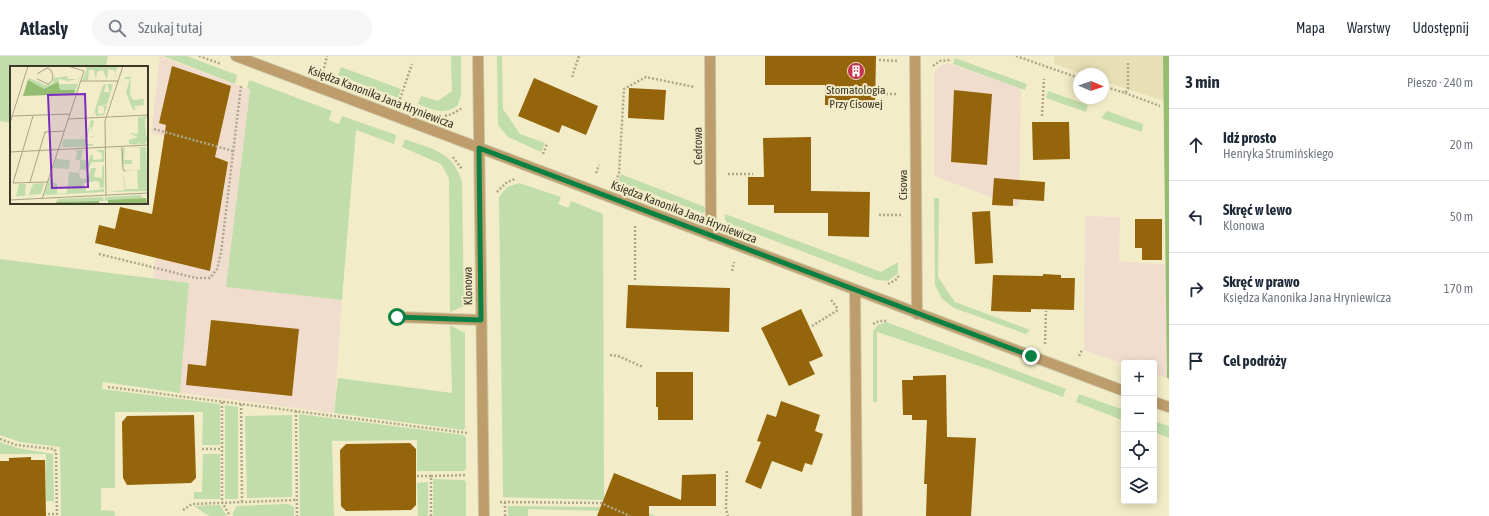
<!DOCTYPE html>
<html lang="pl">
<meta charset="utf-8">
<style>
:root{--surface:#fff;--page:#f6f6f7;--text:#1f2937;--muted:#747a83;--line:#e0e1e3}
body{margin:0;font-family:"Asap Condensed",sans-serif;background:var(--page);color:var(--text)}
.controls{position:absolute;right:12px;bottom:12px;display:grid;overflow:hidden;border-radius:4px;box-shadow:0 2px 10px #0003}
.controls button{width:36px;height:36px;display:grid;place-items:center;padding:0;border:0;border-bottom:1px solid var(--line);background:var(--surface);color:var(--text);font:20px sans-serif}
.compass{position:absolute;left:1073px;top:12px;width:36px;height:36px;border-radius:50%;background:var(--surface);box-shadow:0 2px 10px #0003;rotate:92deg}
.stop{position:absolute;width:12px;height:12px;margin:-9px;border:3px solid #0b8043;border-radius:50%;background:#fff}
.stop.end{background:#0b8043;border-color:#fff;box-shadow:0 1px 4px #0008}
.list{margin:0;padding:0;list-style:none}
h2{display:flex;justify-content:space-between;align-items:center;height:52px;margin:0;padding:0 16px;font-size:17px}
h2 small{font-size:13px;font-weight:400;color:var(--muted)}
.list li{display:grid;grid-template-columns:26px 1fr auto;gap:12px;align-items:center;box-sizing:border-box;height:72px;padding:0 16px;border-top:1px solid var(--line)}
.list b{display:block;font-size:15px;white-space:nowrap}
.list p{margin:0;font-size:13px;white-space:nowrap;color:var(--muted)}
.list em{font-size:13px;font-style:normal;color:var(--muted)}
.icon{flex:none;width:22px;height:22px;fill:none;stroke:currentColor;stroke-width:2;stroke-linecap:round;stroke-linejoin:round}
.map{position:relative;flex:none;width:1169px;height:460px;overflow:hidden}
header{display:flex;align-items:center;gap:24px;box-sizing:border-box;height:56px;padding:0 20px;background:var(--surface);border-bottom:1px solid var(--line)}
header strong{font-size:19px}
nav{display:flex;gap:22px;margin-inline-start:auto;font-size:14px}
.search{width:280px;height:36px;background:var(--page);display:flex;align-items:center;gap:10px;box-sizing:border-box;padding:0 14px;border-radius:22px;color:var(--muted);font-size:15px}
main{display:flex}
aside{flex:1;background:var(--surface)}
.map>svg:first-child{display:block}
.industrial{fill:#f1ddce}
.built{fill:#e8e0b5}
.green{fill:#c2ddac}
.forest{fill:#95bd71}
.building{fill:#95650b}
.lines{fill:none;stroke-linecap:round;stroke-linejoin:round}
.minor-casing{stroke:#cec8a8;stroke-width:12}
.path{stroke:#ada88c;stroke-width:2.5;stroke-dasharray:2 2;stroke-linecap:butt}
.minor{stroke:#bd9d6b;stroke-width:10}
.route{stroke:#0b8043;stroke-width:5}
.labels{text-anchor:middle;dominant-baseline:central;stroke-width:4;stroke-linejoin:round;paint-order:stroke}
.poi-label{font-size:12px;fill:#3b382a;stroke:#f3ecc8}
.street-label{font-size:12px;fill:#3b382a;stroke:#f3ecc8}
.inset-road{fill:none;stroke:#a9a489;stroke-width:1}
.view{fill:#7b2cbf;fill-opacity:0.15;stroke:#7b2cbf;stroke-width:2}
.inset-edge{fill:none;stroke:#3b382a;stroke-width:2}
</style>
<header>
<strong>Atlasly</strong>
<div class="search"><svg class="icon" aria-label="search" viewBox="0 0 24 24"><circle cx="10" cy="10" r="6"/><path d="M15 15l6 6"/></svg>Szukaj tutaj</div>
<nav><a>Mapa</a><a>Warstwy</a><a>Udostępnij</a></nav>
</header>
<main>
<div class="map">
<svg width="1169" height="460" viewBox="0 0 1169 460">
<rect width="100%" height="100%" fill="#f3ecc8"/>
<path class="industrial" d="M160,0L250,34L226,231L342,244L334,357L180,337L189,227L153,222L162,152L189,88L151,77Z
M947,7L1021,32L1019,151L934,120V18L937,12Z
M1085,160L1120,161L1119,205L1166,209L1167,322L1154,318V307L1124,308L1084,294Z"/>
<path class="built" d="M1054,0H1163L1164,45L1103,25V18H1084L1054,8Z"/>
<path class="green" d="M0,0H108L106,11H11V67L0,65Z
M163,0H187L237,19L235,28Z
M451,0H461V39L458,49C445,60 433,54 418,48L421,40L438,45L452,35Z
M497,0H502L503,53L520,78L545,87L541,96L508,81L498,69Z
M955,2L1027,28L1025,34L953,8Z
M341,11L401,33L398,42L338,19Z
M249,24L332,55L329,64L339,68L342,60L396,79L394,88L356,74L342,244L226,231L250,34L247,32Z
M1048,35L1088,49L1086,56L1046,42Z
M1107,55L1143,68L1142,76L1101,62Z
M405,83C433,94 452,94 462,126L464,250L450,256L449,122L441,108L402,91Z
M621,118L705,151V156L703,157L618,125Z
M519,127L561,141L558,148L568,152L571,145L603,158L604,440L656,460H641L603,444L503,441L499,141L507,131Z
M934,142H939L938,221L955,246L1030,274L1026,278L954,252L942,243L935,229Z
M725,158L881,216L898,206V217L888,225L877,224L728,167L725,164Z
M0,203L189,227L180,337L103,326L102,333L220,348V389H202L203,356H115V432H101V454L114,455L115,460H61L60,391L20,386L0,379Z
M886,266L1066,333L1063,341L991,314L877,276V346H873V275L878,269Z
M450,269L465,277V372L463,374L334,357L338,322L452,337Z
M1079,338L1124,354L1122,364L1076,346Z
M225,349L238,351V443H225Z
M299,358L464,379L466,382V413L464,415H417V384L332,385L334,460H300Z
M292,359V441L247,442L245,360Z
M1154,365L1169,370V382L1154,376Z
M0,386L17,392L53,398L54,445H46V398H0Z
M203,398H220V443H194V436H202Z
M433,423L464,424L466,426V460H433Z
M428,426V460H418L417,427Z
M288,448L294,451V460H233L232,458L237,450Z
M220,449L227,460H209L194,450Z
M508,450L603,451V455L528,453V460H508Z"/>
<path class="forest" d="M1163,0H1169V323L1167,322Z"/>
<path class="building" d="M765,0H876L875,50L825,49V29H765Z
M172,10L231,30L215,101L228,106L210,215L95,187L99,169L115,173L120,151L152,158L166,69L159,67Z
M534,22L598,50L586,79L562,69L559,77L518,60Z
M629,32L666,34L664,64L628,62Z
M954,34L992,38L987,109L951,106Z
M1032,66H1069L1070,103L1033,104Z
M811,81V135L870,136L869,181L828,180V157H774V149H748V121H764L763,82Z
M994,122L1045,126L1044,145L1013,143V150L992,149Z
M990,155L993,207L975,208L972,156Z
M1135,163H1162V204H1142V192H1135Z
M1043,218L1061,219V222H1075L1074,254L1031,253V256L991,255L993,219L1043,220Z
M628,229L730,232L729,276L626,272Z
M801,253L823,300L809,306L815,318L789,330L761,272Z
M211,264L299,273L292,340L186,329L188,308L206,310Z
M656,316H693V364H658V351H656Z
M946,319L947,381L976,382L971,460H926L927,428H924L927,364H912V359H903L902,324H913V320Z
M781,345L820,359L815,375L823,378L812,409L805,407L802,416L772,405L761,433L745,426L761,386L757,385L767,358L776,361Z
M194,359L196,422L191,427L127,429L123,422L122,366L127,360Z
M410,387L416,393V449L411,454L346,455L341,450L340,394L346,388Z
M31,401V404H45L46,460H0V405H9V402Z
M614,417L681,444L682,419L716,418V450H649V460H597Z"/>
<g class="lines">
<g class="minor-casing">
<path id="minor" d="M236,0L1124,335
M478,0L484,460
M710,0L711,180
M915,0L917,258
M855,235L857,460
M397,261L481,264
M1154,346L1169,351"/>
</g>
<path class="path" d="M199,0L221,8
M1016,0L1079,22
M879,4L898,5
M933,10L940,5L950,4
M323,16L327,0
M572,21L579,0
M1103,30L1125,37L1128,33V5
M1125,37L1160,50
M878,38H898
M400,43L412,8
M445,60L452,58L462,52
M1042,60L1044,23
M154,73L233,95
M543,98L547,88
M453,101L462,113
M596,117L599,109
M728,118H753
M616,125L619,117L624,33L646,21L694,31
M497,136L507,126L515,123
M879,159H901
M99,198L196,222H210L217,213L221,197L241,30
M732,215L734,206
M635,224V168
M888,228L897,223L899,219
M831,244L838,253
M873,268L879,265H887
M812,270L838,254
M1045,288L1046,255
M610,299L618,300L643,311
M1079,300L1082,294
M108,331L467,377
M222,346V446L230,460
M241,348L242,446
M296,355L297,460
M0,383L16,389L54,393L56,396L57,460
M202,393H222
M727,415L726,453L728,460
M417,420H431
M500,446L601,447L630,460
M505,446V460
M183,454L192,448L296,444
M48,458H57
M431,460V420L467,419"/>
<use href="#minor" class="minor"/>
</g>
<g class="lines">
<path class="route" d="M397,261L481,264L479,92L1031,300"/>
</g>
<defs>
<g id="building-disc" transform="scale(0.9)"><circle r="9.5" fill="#c4344d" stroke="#f3ecc8"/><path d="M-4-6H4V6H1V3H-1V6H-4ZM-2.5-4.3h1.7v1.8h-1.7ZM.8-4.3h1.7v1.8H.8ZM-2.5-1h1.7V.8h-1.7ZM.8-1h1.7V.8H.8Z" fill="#fff"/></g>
</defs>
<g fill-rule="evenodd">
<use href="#building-disc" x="856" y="15"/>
</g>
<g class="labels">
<g class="poi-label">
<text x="856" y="34">Stomatologia<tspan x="856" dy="14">Przy Cisowej</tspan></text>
</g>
<g class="street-label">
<text transform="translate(381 41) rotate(21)">Księdza Kanonika Jana Hryniewicza</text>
<text transform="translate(698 90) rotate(-91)">Cedrowa</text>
<text transform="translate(903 129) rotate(-90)">Cisowa</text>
<text transform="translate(684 156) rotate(21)">Księdza Kanonika Jana Hryniewicza</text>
<text transform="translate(468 230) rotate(-91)">Klonowa</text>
</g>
</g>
<g transform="translate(10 10)">
<rect width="138" height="138" fill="#f3ecc8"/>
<path d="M74,0H110L106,3L105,13V5L98,3L97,14L93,4L87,6L86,14L84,4H79L78,14H73V11H77L74,10L77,3ZM71,8L65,27V24L14,25L12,32L19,12L36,19L43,17L44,12L57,10L58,13H67L58,15L49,13V18H67ZM115,11H121L120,28L123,34L135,33L133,36L135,39L124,40L126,44H123L116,26L120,13H115ZM96,18L94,26H100L97,18H103L97,39L87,40H90L88,41V48L94,47V41L91,40H97L94,49L86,50V46L83,50L93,19ZM138,50L135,54L136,70L138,71L135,78L120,79L129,78L128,74V78H119V74L128,71L119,67L128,68V51ZM81,54L84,55L82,63L85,70L80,60L76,78H83V72L80,70H83V80H76V77L75,81H51L53,73H75ZM136,81L138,125L97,126L115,124L112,106L111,83L107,82L112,83V105L116,123H128L127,104L115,105H114L113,83L115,82L114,94H122V98H114V104H130V82H117ZM62,84H73L71,94L79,95L80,89H83V94L92,93V87L85,84H94V96H82L77,105L72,103L69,105L70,112L77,113L81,102H86L84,111L92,112V101L94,99V121L90,122L89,116L86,115L73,117L76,125L94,123V126L34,129L40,111L44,117H47V128L57,127L59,106L68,107L70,102V94H66L67,85ZM47,90V93L60,94L59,103L43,102ZM34,117L31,128L0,131L6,130L9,118H16L15,129H19L23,118ZM131,129L133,132L95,135V131ZM93,131L94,135L46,136L48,133Z" fill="#c2ddac"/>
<path d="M18,14L34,23L48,16L50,24H65L64,28L13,30ZM136,132L137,138H98V134ZM89,135V138H46V136Z" fill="#95bd71"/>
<path class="inset-road" d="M27,8L37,2L41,4L43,10L42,15L38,18L27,13M71,15H108M2,50L60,48M23,50L3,117L37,116M58,53L138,49M0,57L18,0M112,80L113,103L115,106M0,86L138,79M20,116L35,66L54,65M96,130L95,55L113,0M32,133L74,5L58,0M0,134L138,127"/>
<path class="view" d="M75,28L78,121L42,122L38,29Z"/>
<rect width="138" height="138" class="inset-edge"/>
</g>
</svg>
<div class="controls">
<button>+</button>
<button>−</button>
<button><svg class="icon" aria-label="locate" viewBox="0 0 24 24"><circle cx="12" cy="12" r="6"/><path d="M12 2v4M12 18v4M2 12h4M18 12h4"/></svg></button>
<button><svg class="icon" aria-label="layers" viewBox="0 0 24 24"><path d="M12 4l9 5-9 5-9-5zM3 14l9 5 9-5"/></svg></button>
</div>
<svg class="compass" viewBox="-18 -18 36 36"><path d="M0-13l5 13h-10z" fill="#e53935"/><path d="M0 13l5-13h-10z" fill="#747a83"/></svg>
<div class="stop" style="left:397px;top:261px"></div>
<div class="stop end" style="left:1031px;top:300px"></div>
</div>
<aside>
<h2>3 min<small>Pieszo · 240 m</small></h2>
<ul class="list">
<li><svg class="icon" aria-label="ahead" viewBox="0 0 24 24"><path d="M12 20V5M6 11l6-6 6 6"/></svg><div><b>Idź prosto</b><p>Henryka Strumińskiego</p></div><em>20 m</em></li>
<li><svg class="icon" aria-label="left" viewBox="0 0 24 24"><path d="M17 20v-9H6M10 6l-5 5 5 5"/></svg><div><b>Skręć w lewo</b><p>Klonowa</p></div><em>50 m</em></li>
<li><svg class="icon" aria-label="right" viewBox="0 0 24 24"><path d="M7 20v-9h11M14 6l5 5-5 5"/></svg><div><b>Skręć w prawo</b><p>Księdza Kanonika Jana Hryniewicza</p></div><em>170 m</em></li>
<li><svg class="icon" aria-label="arrive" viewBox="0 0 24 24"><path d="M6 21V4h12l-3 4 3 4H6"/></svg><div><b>Cel podróży</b></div></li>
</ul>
</aside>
</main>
